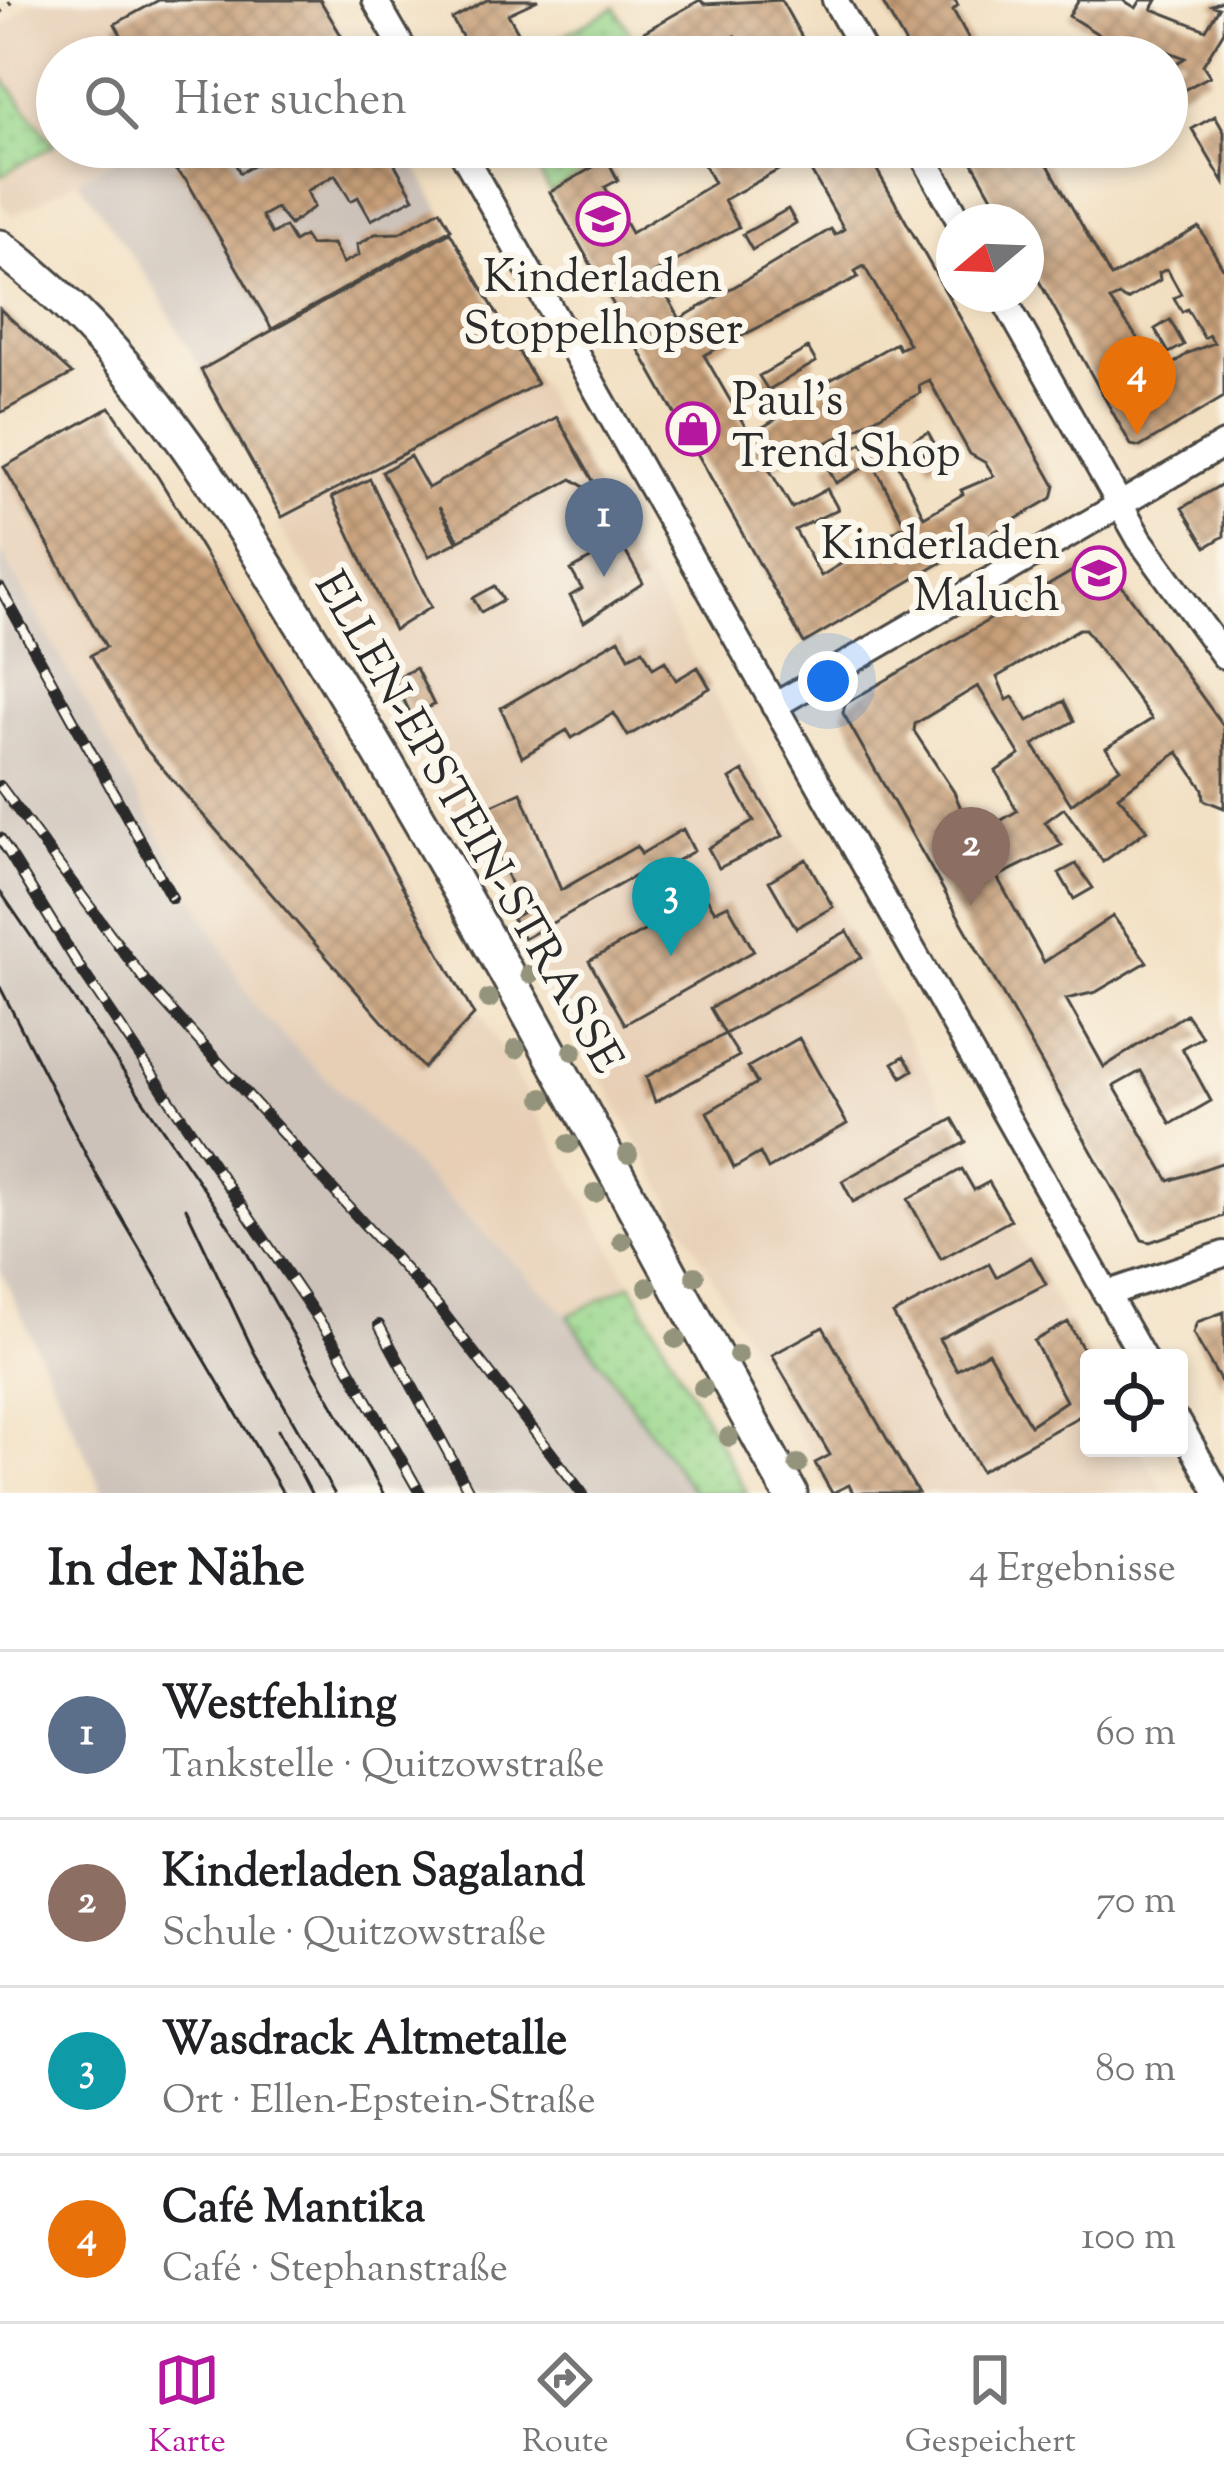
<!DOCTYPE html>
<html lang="de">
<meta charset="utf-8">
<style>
:root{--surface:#fff;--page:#f2f2f2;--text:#202124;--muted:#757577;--line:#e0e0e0;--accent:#b5179e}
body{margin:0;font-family:"Sorts Mill Goudy",serif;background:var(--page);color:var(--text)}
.controls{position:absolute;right:36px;bottom:36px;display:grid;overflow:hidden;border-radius:12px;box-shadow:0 6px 18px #0003}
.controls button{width:108px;height:108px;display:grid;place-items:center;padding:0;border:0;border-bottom:3px solid var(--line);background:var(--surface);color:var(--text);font:60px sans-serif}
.compass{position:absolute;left:936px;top:204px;width:108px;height:108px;border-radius:50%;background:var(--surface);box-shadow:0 6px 18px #0003;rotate:251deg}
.you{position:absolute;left:828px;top:681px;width:42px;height:42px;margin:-30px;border:9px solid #fff;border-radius:50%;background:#1a73e8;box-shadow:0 0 0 18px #1a73e833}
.badge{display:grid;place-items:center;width:78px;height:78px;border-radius:50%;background:var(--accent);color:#fff;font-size:39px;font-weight:700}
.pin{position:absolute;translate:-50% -99px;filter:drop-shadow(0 3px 6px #0008)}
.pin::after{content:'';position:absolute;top:63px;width:42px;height:36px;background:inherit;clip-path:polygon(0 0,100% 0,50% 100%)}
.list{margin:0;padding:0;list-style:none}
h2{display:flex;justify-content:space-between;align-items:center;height:156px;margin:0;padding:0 48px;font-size:51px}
h2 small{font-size:39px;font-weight:400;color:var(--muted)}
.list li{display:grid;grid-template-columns:78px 1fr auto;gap:36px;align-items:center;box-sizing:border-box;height:168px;padding:0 48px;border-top:3px solid var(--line)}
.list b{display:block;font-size:45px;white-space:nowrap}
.list p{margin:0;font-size:39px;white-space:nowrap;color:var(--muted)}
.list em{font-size:39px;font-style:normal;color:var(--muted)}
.icon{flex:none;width:66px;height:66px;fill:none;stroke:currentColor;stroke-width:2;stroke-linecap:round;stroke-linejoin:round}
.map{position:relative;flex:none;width:1224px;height:1493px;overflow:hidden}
.search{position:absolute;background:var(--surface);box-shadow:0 6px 18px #0003;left:36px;right:36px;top:36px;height:132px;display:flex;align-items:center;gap:30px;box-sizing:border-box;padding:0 42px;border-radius:66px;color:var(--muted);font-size:45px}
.sheet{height:828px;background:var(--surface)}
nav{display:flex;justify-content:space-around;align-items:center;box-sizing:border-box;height:168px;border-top:3px solid var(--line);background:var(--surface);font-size:33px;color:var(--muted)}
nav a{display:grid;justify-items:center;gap:6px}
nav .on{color:var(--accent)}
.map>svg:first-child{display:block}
.built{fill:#e7cfb6}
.industrial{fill:#cdc2b9}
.green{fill:url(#green-dots);stroke:#62815c;stroke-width:3}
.building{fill:url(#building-cross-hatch);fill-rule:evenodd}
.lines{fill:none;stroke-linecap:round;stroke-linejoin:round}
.minor-casing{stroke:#494642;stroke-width:30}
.secondary-casing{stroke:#494642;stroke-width:39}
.path{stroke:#494642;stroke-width:4.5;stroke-dasharray:3 9;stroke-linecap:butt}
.minor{stroke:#fff;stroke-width:24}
.secondary{stroke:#fff;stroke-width:33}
.tram{stroke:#2b2b2b;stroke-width:3}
.rail-casing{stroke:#2b2b2b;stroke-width:12}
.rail{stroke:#fbf7ec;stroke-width:8;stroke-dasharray:22;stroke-linecap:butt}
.tree{fill:#94947c}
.labels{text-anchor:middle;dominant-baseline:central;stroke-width:12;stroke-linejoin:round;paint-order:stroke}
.poi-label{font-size:45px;fill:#2b2b2b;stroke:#fbf7ec}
.street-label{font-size:45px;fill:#2b2b2b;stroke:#fbf7ec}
</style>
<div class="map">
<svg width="1224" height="1493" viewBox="0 0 1224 1493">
<defs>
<pattern id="green-dots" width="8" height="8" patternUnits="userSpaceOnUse" patternTransform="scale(3)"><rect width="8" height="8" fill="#9ad78c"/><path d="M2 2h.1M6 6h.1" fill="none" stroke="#85b979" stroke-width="1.8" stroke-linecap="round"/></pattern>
<pattern id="building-cross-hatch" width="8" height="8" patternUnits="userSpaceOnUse" patternTransform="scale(3)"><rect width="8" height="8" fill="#c79f78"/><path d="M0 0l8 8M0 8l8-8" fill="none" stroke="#a28263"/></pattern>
</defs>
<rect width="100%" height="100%" fill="#fbf7ec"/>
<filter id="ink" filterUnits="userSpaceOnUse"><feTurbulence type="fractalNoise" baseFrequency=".00833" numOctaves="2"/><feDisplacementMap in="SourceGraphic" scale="24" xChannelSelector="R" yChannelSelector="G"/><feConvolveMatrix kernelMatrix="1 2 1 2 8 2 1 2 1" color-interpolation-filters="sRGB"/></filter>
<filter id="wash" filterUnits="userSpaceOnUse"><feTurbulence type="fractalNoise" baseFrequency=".004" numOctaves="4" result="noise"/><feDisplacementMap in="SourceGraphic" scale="48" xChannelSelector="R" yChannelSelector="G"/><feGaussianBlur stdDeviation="2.7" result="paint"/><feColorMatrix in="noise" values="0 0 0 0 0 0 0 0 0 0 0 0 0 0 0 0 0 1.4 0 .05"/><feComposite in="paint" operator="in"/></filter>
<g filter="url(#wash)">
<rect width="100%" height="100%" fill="#f2dfc1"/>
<path class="built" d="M33,0H322L341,34L299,57H57V147H137L13,216L0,204V176L54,145L0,75V31Z
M539,384L1089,1360V1448H1139L1165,1493H832L422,754L277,523Z
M112,406L320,723L631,1284L568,1316L256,1009L0,549V469Z"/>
<path class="industrial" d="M137,147H405L451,229L200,368L152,284L78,180Z
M0,549L256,1009L568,1316L694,1493H104L0,1269Z"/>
<path class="green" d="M615,7L644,57H568L557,39Z
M4,79L54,145L0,176V83Z
M525,147H629L550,192Z
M381,666L411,724L425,718L411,737L375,677Z
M631,1284L747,1493H694L568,1316Z"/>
<g id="blocks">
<path class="building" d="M159,0H320L354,57H118L113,49L125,42L115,24Z
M487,0H538L508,14L532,57H474L452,19Z
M700,0L705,4L781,0L813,57H747L735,36L709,57H644L633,38Z
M881,0H955L958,5L953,10L979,57H913Z
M1079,0H1123L1136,8L1141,0H1157L1152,9L1206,30L1219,8L1212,5L1224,0V31L1203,65L1210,76L1176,94L1167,69L1185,58L1134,38L1122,57H1106L1114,44L1069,16Z
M1215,116L1224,132V183L1192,129Z
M186,147H227L240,173L287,147H385L414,198L371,220L358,197L351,201L335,175L307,191L314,207L290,225L276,208L262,216L272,234L285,227L294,242L304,236L310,245L333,244L343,263L359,255L357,245L375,234L399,233L440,210L451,229L272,329L187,181L173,168L187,159Z
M711,147H864L1055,486L1052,498L804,643L550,192L607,159L618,180L605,187L631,233L714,183L698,154ZM799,150L844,229L835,235L831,229L680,319L654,273L739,227L724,200L791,163L790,155ZM864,266L909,344L899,349L896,343L827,382L830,386L750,435L704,355L858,277L855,271ZM929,380L970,454L986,463L994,476L961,490L963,494L924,517L892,452L900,448L892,432L865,447L862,443L826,464L836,483L873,463L905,525L821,576L795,530L838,509L827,489L792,508L769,469L854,430L920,393L919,385Z
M964,147H1038L1111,277L1199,227L1224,270V397L1140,447L1131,445L1026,258V222H1006ZM1167,269L1181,294L1174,298L1182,312L1187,309L1204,338L1209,335L1214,343L1188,353L1154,378L1138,339L1110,300L1119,296L1127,300L1160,280L1159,273Z
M788,209L796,223L752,250L743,234Z
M450,232L537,384L282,517L201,370Z
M0,309L72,374L0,413Z
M1170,320L1184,345L1169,353L1155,329Z
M808,348L816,362L768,390L759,376Z
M110,407L158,477L347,787L474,1015L423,1068L143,746L91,655L106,647L4,467Z
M557,417L596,486L587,489L572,479L459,540L439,507L457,542L429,556L382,472L410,456L428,488Z
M928,432L943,459L930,466L915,439Z
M370,479L431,607L394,630L332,497Z
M1224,483V536L1206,547L1182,508Z
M620,542L643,583L584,622L570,596L582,589L571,570Z
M1095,558L1104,561L1224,727V808L1204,800L1203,789L1178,752L1118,796L1147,830L1103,862L1064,808L1045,822L1062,845L997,877L1044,962L1113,916L1147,962L1096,992L1066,999L1104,1067L1186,1014L1202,1037L1182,1048L1211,1101L1171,1124L1141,1071L1114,1086L1169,1181L1224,1162V1216L1150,1242L1142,1240L843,713L845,704ZM1079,629H1085L1152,719L1106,748L1120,768L1071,804L1033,745L1074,721L1064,701L1028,721L1013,697L1007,700L997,677ZM978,686L1020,755L996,771L1017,811L973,837L954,792L914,731L915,724Z
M495,586L503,600L481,612L473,598Z
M619,639L629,657L643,650L653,668L665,661L676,680L698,667L710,688L628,736L614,713L572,738L567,730L522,757L501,708Z
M416,668L434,705L411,715L394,679Z
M743,771L783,836L719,868L708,848L754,821L730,779Z
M521,792L561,890L637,846L641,854L683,829L694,851L653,874L649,868L524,939L512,918L522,913L481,810Z
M806,859L833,907L796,928L769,881Z
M1076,864L1093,888L1074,899L1059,873Z
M706,897L715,911L728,905L754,951L625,1024L589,961Z
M847,931L862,957L725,1034L710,1008Z
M725,1034L739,1056L655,1102L646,1077Z
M799,1038L847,1124L768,1169L760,1153L734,1168L707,1112L757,1083L748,1067Z
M904,1056L913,1070L902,1077L893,1063Z
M953,1119L966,1142L853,1202L842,1181Z
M962,1169L974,1190L989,1182L1011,1220L941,1259L908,1199Z
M1031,1257L1046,1284L939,1339L957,1370L988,1352L1030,1425L1066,1401L1034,1341L1068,1322L1089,1360V1411L981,1471L893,1314L989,1264L996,1277Z
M1224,1312V1387L1193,1333L1197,1322Z
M823,1327L898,1458L918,1493H853L849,1485L832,1493L815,1463L830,1455L772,1355Z"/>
</g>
</g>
<g filter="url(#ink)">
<use href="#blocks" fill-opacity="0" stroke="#494642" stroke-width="3"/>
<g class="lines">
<g class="minor-casing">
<path id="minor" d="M375,0L408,57
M835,0L867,57
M459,147L1143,1358
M918,147L960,222
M1001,294L1140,540L1224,656
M774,706L1224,444
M1106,1294L1224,1254
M1179,1423L1218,1493"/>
</g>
<g class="secondary-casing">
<path id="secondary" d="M0,247C148,359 237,519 333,675C496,941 639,1220 790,1493"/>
</g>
<path class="path" d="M0,12L13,0"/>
<use href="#minor" class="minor"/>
<use href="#secondary" class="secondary"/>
<path class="tram" d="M0,891L244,1248L383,1493
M0,987L97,1176L283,1493
M186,1208L254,1352L334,1493
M278,1430L311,1493"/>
<g class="rail-casing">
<path id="rail" d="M0,588L172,898
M0,786L146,982L437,1305L582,1493
M0,838L79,966L337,1347L420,1493
M379,1325L470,1493"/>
</g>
<use href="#rail" class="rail"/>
</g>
<g class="tree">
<circle cx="530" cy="974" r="10"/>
<circle cx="489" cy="999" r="10"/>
<circle cx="516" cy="1049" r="10"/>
<circle cx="573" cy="1051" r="10"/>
<circle cx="543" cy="1098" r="10"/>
<circle cx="569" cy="1144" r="10"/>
<circle cx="628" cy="1154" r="10"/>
<circle cx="595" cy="1193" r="10"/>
<circle cx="622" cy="1241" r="10"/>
<circle cx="695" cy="1276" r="10"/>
<circle cx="648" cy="1287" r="10"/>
<circle cx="676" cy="1339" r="10"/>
<circle cx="738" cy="1355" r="10"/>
<circle cx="703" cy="1388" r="10"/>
<circle cx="729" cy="1437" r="10"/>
<circle cx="798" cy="1464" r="10"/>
</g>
</g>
<defs>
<g id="school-ring" transform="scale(2.7)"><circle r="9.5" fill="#fbf7ec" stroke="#b5179e" stroke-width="1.5"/><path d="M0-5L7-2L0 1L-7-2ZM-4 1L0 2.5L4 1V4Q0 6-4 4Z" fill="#b5179e"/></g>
<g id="shop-ring" transform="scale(2.7)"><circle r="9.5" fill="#fbf7ec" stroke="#b5179e" stroke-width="1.5"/><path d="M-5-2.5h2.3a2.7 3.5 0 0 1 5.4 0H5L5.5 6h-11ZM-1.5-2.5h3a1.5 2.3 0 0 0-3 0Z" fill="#b5179e"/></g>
</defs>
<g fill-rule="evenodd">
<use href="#school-ring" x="603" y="219"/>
<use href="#shop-ring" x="693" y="429"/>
<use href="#school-ring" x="1099" y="573"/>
</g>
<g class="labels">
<g class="poi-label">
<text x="603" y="280">Kinderladen<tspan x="603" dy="52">Stoppelhopser</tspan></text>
<text x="732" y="403" text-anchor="start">Paul's<tspan x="732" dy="52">Trend Shop</tspan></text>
<text x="1060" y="547" text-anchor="end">Kinderladen<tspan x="1060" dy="52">Maluch</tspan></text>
</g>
<g class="street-label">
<text transform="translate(466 824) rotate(60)">ELLEN-EPSTEIN-STRASSE</text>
</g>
</g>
</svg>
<div class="controls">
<button><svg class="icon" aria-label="locate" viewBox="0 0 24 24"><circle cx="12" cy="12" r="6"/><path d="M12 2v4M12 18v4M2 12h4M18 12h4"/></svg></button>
</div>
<svg class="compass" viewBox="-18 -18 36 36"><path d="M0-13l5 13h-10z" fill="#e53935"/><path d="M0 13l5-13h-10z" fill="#757577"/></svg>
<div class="you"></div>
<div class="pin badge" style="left:604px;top:577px;background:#5c6f8a">1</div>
<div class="pin badge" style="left:971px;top:906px;background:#8d6e63">2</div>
<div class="pin badge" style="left:671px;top:956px;background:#0f9aa8">3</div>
<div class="pin badge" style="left:1137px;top:435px;background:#e8710a">4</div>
<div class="search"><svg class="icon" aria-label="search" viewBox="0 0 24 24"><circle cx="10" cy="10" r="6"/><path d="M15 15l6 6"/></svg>Hier suchen</div>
</div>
<section class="sheet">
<h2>In der Nähe<small>4 Ergebnisse</small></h2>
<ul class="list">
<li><span class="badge" style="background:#5c6f8a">1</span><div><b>Westfehling</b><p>Tankstelle · Quitzowstraße</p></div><em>60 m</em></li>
<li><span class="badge" style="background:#8d6e63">2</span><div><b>Kinderladen Sagaland</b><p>Schule · Quitzowstraße</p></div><em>70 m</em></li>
<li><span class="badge" style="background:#0f9aa8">3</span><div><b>Wasdrack Altmetalle</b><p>Ort · Ellen-Epstein-Straße</p></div><em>80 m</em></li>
<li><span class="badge" style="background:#e8710a">4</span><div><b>Café Mantika</b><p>Café · Stephanstraße</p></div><em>100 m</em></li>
</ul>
</section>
<nav>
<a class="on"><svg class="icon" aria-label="map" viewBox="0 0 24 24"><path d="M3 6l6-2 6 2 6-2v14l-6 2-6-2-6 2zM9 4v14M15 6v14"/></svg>Karte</a>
<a><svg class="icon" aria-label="directions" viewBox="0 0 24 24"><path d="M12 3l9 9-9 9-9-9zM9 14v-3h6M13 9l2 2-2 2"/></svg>Route</a>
<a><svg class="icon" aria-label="saved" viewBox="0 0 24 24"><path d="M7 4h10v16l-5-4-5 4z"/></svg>Gespeichert</a>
</nav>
